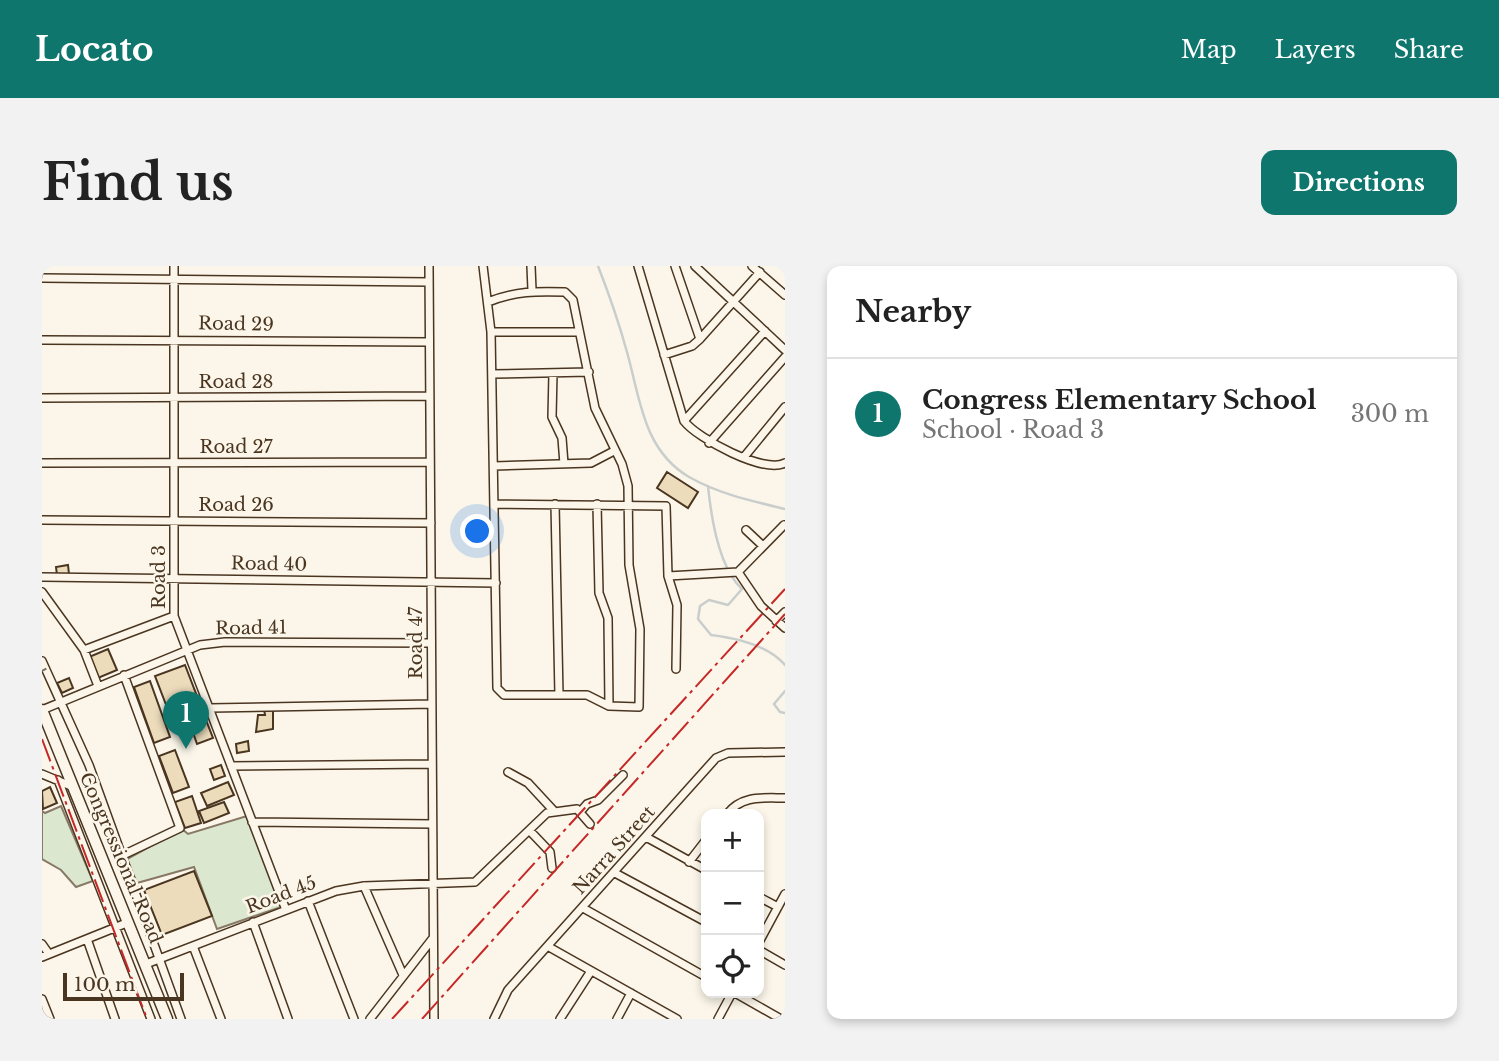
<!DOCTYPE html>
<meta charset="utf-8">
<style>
:root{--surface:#fff;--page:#f2f2f2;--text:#222;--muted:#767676;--line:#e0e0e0;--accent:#0f766e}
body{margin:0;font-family:"Libre Baskerville",serif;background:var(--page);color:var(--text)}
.controls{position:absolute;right:21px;bottom:21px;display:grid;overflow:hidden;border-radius:14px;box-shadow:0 4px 10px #0003}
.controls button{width:63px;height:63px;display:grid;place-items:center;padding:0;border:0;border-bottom:2px solid var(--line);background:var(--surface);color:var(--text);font:35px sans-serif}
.scale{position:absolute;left:21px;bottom:18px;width:121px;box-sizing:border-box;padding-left:7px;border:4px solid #4a3520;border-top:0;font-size:19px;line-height:24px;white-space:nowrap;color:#4a3520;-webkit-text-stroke:5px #fbf6e9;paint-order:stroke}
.you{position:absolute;left:436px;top:266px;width:24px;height:24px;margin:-18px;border:5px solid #fff;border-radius:50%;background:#1a73e8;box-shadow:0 0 0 10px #1a73e833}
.badge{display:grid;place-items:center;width:46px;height:46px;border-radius:50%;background:var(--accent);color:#fff;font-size:23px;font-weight:700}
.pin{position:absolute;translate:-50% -58px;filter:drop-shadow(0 2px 4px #0008)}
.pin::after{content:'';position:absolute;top:37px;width:24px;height:21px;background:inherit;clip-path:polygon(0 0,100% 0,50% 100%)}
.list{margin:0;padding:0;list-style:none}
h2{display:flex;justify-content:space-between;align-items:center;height:91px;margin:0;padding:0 28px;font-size:30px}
h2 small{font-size:23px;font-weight:400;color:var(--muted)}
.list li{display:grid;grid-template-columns:46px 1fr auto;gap:21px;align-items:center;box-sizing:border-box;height:112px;padding:0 28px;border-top:2px solid var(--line)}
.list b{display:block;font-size:26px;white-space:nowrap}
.list p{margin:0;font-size:23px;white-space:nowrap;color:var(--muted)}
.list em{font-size:23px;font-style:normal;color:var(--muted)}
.icon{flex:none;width:38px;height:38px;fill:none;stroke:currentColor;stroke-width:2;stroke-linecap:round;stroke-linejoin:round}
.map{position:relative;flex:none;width:743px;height:753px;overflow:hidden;border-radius:14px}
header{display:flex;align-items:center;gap:42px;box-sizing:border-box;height:98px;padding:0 35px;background:var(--accent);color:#fff}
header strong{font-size:33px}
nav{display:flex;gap:38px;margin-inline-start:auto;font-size:24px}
.intro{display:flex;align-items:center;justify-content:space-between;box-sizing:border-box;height:168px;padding:0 42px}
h1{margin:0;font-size:49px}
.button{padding:18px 32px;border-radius:14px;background:var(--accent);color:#fff;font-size:24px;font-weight:700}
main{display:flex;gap:42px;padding:0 42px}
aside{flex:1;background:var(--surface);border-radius:14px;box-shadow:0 4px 10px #0003}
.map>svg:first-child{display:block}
.green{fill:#dce7d0;stroke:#887966;stroke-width:2}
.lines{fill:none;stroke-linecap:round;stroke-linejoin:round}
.stream{stroke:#c9cecd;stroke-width:2.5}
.building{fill:#ecdcbc;stroke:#4a3520;stroke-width:2}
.street-casing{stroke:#4a3520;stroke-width:10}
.secondary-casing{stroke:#4a3520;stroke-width:13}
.street{stroke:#fbf6e9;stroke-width:7}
.secondary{stroke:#fbf6e9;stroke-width:10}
.path-bridge{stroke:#7f6f5c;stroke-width:2;stroke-dasharray:5 3.5;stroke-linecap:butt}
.power{stroke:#c62828;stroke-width:2;stroke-dasharray:24 5 3.5 5;stroke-linecap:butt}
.labels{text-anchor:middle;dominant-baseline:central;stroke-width:5;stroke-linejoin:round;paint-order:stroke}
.street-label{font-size:18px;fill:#4a3520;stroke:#fbf6e9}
</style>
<header>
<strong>Locato</strong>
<nav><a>Map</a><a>Layers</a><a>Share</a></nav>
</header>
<div class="intro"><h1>Find us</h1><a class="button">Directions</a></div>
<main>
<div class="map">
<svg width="743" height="753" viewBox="0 0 743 753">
<rect width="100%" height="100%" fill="#fbf6e9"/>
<path class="green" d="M19,540L51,615L34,621L19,604L0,593V545L3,547Z
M205,550L239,641L175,663L152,601L95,617L85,593L140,563L146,568Z"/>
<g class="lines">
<path class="stream" d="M556,0C567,28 577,57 585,86C598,132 601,184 647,211C677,228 710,235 743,243
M666,220C669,250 677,302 700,323L686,339L667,334L658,340L656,353L669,369C694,372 726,379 743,399
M743,425L732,438L738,446L743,447"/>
</g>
<path class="building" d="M625,206L656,226L646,242L615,222Z
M26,299L27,308L15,309L14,301Z
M66,383L75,404L56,412L47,391Z
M143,399L158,438L128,449L113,410Z
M27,412L31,422L20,427L15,417Z
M108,415L128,471L112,477L92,421Z
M222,443H231V463L214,466L216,449H223Z
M160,444L171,472L155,478L145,449Z
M206,475L207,485L195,487L194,478Z
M133,484L147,521L131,527L117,490Z
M179,499L183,510L172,514L168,503Z
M186,516L192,529L165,540L159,527Z
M8,521L15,537L1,543L0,525Z
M150,530L159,557L143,562L133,536Z
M182,536L187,547L162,557L157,545Z
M152,605L170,650L120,669L102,624Z"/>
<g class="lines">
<g class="street-casing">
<path id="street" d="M132,0V350L244,644
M387,0L392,753
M441,0L449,66L455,422L462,429H545L567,440L597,441L598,363L587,299L586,220L580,198L553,142L531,34L523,26C495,25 473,25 446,36
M489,0L490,24
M596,0L642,155C656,173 722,208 743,197
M633,0L658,73
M653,0L743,84
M710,0L743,29
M0,12L387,16
M449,66H535
M0,74L387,76
M622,89L650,80L658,73L718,6
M511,107L510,151L520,172L522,198
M450,108L547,106
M0,132L388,130
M642,155L723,65
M667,177L743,91
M702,191L743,141
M0,197L388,196
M452,200L549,197L572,185
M452,238L624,240L626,310L635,339L634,403
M513,238L517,429
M555,238L557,327L566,352L567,440
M0,254L389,257
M704,264L721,280
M696,306L719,340L743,362
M626,310L696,306L742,259
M0,311L454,317
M0,326L42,384L56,420
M734,355L743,346
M42,384L132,350
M0,395L47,499L139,753
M168,442L390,438
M0,444L158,379L183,376L389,377
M189,500L390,498
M466,506L486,517L511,544
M0,508L29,520
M16,514L109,753
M538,546L545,538L556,534L581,509
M685,548C700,529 720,532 743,532
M210,556L390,558
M488,565L508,586L510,602
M604,571L664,604
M79,590L138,562L82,409
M647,596L664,574
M573,607L664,656
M322,620L361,709
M717,631L736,641
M266,635L312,753
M541,642L664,711
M211,656L246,753
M45,673L73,753
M717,676L743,628
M0,678L7,688
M151,680L179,753
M507,681L635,753
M717,684L743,699
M0,691L87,656
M104,698L294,625L322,620L433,616L505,547L535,543L548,558
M693,727L739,753
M0,733L8,753
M328,753L391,672
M452,753L466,724L674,492L686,487L743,486
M518,753L549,705
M575,753L589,727
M676,753L690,727"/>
</g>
<g class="secondary-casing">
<path id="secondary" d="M0,444L125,753"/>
</g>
<use href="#street" class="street"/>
<use href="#secondary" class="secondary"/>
<path class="path-bridge" d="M0,405L7,401"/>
<path class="power" d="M0,473L105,753
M350,753L743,323
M380,753L743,348"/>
</g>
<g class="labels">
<g class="street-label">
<text transform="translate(194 58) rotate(1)">Road 29</text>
<text x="194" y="116">Road 28</text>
<text x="194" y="181">Road 27</text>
<text x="194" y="239">Road 26</text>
<text transform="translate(227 298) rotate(1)">Road 40</text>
<text transform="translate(117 311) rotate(-90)">Road 3</text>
<text transform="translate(209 362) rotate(-1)">Road 41</text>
<text transform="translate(374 377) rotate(-90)">Road 47</text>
<text transform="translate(572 584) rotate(-48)">Narra Street</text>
<text transform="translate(79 592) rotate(67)">Congressional Road</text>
<text transform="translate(239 629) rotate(-21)">Road 45</text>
</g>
</g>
</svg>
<div class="controls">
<button>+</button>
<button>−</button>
<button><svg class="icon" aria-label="locate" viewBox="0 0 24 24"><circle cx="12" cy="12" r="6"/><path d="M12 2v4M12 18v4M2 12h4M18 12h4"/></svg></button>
</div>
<div class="scale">100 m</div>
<div class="you"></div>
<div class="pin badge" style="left:144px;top:483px">1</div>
</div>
<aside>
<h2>Nearby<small></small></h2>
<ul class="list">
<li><span class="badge">1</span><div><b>Congress Elementary School</b><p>School · Road 3</p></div><em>300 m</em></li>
</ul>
</aside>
</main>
